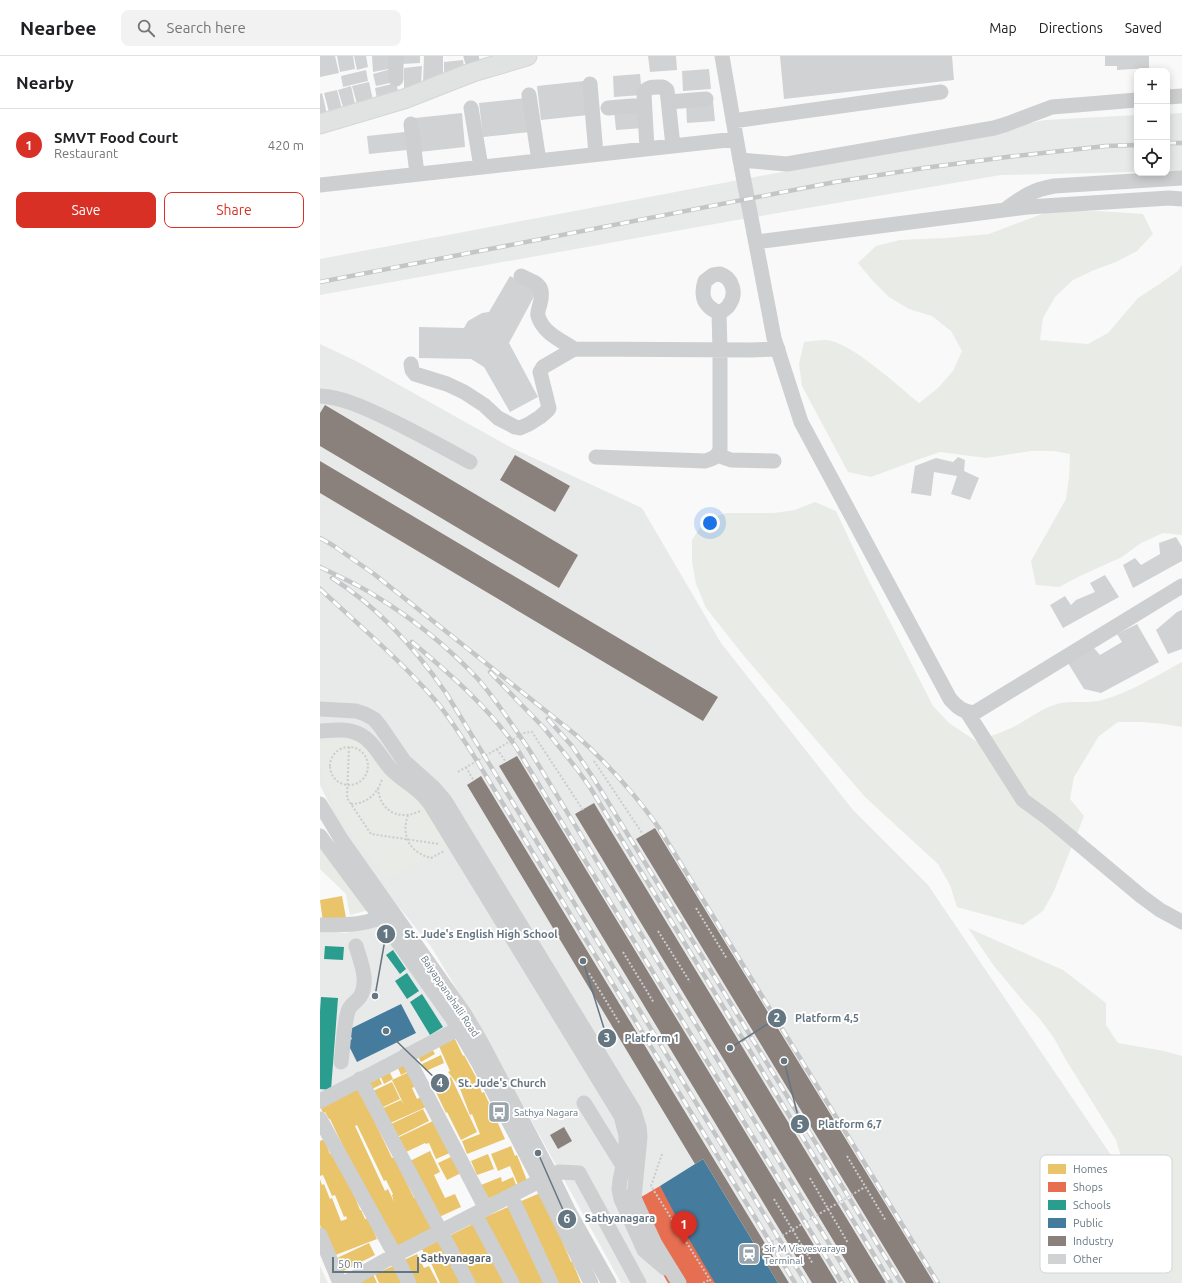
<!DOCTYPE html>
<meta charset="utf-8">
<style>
:root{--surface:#fff;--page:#f2f2f2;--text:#202124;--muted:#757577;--line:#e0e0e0;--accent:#d93025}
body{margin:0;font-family:Ubuntu,sans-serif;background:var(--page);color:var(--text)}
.controls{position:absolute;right:12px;top:12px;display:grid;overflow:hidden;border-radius:8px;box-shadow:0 2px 10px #0003}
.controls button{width:36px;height:36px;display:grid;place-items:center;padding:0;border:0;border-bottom:1px solid var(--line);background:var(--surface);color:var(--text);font:20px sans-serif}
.scale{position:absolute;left:12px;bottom:10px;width:87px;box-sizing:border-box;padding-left:4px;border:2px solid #657683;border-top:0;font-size:11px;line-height:14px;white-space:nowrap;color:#657683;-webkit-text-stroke:3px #fff;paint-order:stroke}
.you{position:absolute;left:390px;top:467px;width:14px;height:14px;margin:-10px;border:3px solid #fff;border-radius:50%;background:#1a73e8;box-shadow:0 0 0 6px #1a73e833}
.badge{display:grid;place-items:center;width:26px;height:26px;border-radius:50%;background:var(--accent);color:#fff;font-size:13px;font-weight:700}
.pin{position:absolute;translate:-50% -33px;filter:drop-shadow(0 1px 2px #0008)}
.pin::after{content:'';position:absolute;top:21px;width:14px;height:12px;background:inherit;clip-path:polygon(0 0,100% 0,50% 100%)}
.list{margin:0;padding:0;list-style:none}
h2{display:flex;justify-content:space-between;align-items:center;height:52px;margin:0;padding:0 16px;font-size:17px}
h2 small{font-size:13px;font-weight:400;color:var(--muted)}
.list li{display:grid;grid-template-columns:26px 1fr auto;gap:12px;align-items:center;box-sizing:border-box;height:72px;padding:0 16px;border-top:1px solid var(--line)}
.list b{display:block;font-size:15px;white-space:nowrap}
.list p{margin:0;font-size:13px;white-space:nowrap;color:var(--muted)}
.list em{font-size:13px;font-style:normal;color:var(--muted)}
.actions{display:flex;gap:8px;padding:12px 16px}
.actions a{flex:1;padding:9px 0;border:1px solid var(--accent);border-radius:8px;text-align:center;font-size:14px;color:var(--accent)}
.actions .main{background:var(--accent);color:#fff}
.icon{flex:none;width:22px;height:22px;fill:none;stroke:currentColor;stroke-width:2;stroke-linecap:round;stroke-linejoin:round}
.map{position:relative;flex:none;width:862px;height:1227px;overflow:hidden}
header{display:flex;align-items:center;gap:24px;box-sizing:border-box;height:56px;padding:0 20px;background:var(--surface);border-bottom:1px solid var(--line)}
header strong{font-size:19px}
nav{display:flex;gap:22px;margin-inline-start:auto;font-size:14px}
.search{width:280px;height:36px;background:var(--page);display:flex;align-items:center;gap:10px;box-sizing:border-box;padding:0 14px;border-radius:8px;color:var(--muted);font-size:15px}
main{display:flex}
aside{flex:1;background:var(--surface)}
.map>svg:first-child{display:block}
.built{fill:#e8e9e9}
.green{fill:#e8ebe6}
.homes{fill:#e9c46a;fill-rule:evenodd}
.shops{fill:#e76f51}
.schools{fill:#2a9d8f}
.public{fill:#457b9d}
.industry{fill:#8a817c}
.building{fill:#d0d2d3}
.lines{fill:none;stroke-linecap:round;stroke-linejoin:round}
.major-casing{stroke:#d5d6d7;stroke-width:21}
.path{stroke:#cbcccd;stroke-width:2;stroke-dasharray:2 2;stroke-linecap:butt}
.minor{stroke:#cecfd0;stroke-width:15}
.major{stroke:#e1e2e2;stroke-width:19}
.rail-casing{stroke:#c3c5c6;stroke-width:4.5}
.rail{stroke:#fff;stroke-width:3;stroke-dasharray:9;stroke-linecap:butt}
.path-bridge{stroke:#cbcccd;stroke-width:2;stroke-dasharray:2 2;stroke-linecap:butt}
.labels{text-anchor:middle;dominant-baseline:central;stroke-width:4;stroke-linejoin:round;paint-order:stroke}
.street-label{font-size:10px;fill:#657683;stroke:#fff}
.poi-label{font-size:10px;fill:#657683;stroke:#fff;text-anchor:start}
.neighbourhood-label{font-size:11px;font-weight:bold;fill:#57646e;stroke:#fff}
.key{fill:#fff;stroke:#d1d6da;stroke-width:1}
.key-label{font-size:11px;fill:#657683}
.leader{fill:none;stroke:#657683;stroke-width:1.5}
.callout-dot{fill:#657683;stroke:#fff;stroke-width:1.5}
.mark-label{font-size:12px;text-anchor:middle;font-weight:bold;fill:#fff}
.callout-label{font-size:11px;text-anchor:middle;font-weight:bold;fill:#657683;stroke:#fff;stroke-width:4;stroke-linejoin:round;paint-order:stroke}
</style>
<header>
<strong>Nearbee</strong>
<div class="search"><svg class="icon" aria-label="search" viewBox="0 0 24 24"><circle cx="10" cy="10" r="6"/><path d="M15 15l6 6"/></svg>Search here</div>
<nav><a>Map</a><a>Directions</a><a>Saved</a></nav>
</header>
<main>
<aside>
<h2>Nearby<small></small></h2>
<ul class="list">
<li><span class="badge">1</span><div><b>SMVT Food Court</b><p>Restaurant</p></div><em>420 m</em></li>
</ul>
<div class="actions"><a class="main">Save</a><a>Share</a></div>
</aside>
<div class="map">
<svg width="862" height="1227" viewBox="0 0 862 1227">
<rect width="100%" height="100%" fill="#f9f9f9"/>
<path class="built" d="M862,57V116H847V58Z
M817,59V116L681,119L417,164L0,239V203L621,86L725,64Z
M0,288L38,306L192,392L322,452L401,587L533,754L608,829L839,1170L862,1227H301L158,968L110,889L77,849L43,803L19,768L0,729Z
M61,870L129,970L0,1040V877H25Z"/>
<path class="green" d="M730,155H778L823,158L833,178L817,195L796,206L774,214L753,224L735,241L723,262L720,284L768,288L788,277L818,242L838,229L858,215L862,209V479L843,477L821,487L802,501L760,520L739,531L716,529L711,505L746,443L749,421L750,398L734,395H711L666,402L620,396L597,404L551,421L528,416L482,330L479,308L484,286C491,285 499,284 506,284C531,286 578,330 599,347L617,333L633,315L642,295L631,275L612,260L589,253L569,241L552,224L538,207L556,190L580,184L626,182L669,178Z
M495,446L516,455L546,519L613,650L629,667L656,685C671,680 685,676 699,668C711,661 723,652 737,648C751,644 768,648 782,644C811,636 836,620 862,606V671L844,668L822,666H798L779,680L754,721L750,743L764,760L734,835L723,855L703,869L637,851L630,829L618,808L545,741L424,600L386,552L376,528L372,506V484L385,464L406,457H454L475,454Z
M14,683H27L39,686L47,693L75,727L95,740L104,749L129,789L67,824L24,768L13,749L0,712V687Z
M0,792L49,854L30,859L26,838L0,813Z
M648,872L743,914L786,947V969L798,987L844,995L862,1000V1227H855L836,1197L805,1131L803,1108L796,1084L746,1004L734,982L720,963L704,946L674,910Z
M0,1210L8,1227H0Z"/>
<path class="homes" d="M22,840L26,862L3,866L0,844Z
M134,981L143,1000L144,999L157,1023L162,1037L164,1036L185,1083L147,1098L142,1085L160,1078L152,1058L150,1059L139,1030L128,1016L130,1015L118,988Z
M111,991L115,998L101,1006L97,999Z
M121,999L124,1007L106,1015L102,1008Z
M86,1005L91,1014L81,1019L77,1010Z
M69,1015L73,1023L64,1028L60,1019Z
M91,1015L98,1029L92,1032L97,1043L101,1041L106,1051L68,1068L61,1053L81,1044L84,1049L72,1024Z
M58,1019L62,1028L52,1033L47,1024Z
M131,1021L157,1076L141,1084L127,1056L126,1057L113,1030Z
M72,1026L80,1043L61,1052L53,1035Z
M38,1031L72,1102L74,1101L94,1142L97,1141L113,1173L75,1191L35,1115L10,1063H9L5,1056L3,1057L0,1050ZM37,1069L64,1125L66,1124L73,1138L72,1139L74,1146L68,1133L65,1135L35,1070Z
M103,1053L109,1065L77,1081L71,1068Z
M117,1063L132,1096L116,1103L109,1087L106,1088L105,1087L84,1097L77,1082Z
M4,1083L10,1098L15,1097L32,1133L40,1154H41L45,1163L48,1162L57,1183L13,1200L0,1169V1123L2,1129L4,1128L10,1143L12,1142L21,1165L27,1163L26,1160L24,1161L15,1139L12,1140L3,1119L0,1120V1085Z
M191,1090L195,1100L197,1099L208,1127L199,1131L190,1110L178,1115L171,1098Z
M110,1095L120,1116L114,1119L125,1142L135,1138L141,1151L117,1162L90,1105Z
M168,1098L174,1113L157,1119L151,1105Z
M133,1100L141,1117L127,1124L118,1107Z
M181,1121L182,1126L193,1121L197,1131L167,1143L161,1129Z
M220,1137L230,1156L251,1206L252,1205L261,1227H237L199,1146Z
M188,1151L226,1227H198L163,1162Z
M155,1167L188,1227H153L129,1180Z
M120,1184L141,1227H120L111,1207L109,1208L102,1193Z
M49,1187L55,1199L23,1215L17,1202Z
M97,1198L104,1212L109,1210L118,1227H95L84,1204Z
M73,1210L82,1227H59L55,1218Z
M53,1218L57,1227H36Z"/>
<path class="shops" d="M340,1130L396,1227H348L304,1151Z"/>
<path class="schools" d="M5,890L24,891L23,904L4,903Z
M73,894L86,913L80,918L66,899Z
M87,917L99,935L87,943L75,925Z
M102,938L123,971L110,979L90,946Z
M1,941L18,942L11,1034L0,1033V955Z"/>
<path class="public" d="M81,948L96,977L37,1006L27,986L32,983L28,974Z
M383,1103L438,1194L458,1227H395L360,1168L340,1130Z"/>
<path class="industry" d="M5,349L258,499L239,532L0,390V357Z
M195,399L250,430L235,456L180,424Z
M0,405L398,641L383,665L0,437Z
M197,700L517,1227H492L179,710Z
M161,720L469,1227H458L383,1103L375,1108L147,729Z
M274,747L566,1227H539L255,758Z
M335,772L614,1227H586L316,783Z
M244,1071L252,1085L238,1093L230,1079Z"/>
<path class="building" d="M0,0H15L19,17L0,21Z
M17,0H33L35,13L20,16Z
M34,0H46L48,11L37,14Z
M52,0H74V12L53,16Z
M82,0H100V7L82,8Z
M104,0H123V19L103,27Z
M328,0H356L357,14L330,16Z
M460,0H632L634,24L464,43Z
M785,0H829V12L797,14V10H785Z
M143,4L144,12L124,18V6Z
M102,10L101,28L84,34V12Z
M71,13L75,26L56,30L53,18Z
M389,13L391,33L363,35L362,15Z
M46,14L48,25L23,31L21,20Z
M320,18L322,39L294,41L293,20Z
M264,25L268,59L221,64L217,30Z
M49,26L53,44L37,48L32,30Z
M76,27L79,38L57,43L55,32Z
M31,30L35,48L23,51L18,34Z
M17,34L22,53L9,56L4,37Z
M2,37L7,58L0,59V38Z
M206,42L210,76L163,81L159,47Z
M393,45L395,65L367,67L366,47Z
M322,52L323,72L296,74L294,54Z
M142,57L145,91L99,96L95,62Z
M85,76L87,94L49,98L47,80Z
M190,220L217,235L189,287L218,341L190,356L164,311L151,303L99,302V271L144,272L148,265L162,257L169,256Z
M638,401L645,404L644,415L659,422L650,444L631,438L637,420L614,416L611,440L591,437L595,410L616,402L633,406Z
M856,481L862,491V505L813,532L803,509L815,502L821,509L840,498L839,487Z
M785,519L799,541L743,572L730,549L745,540L751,549L756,544L775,536L770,527Z
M862,554V593L848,598L836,574L857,556Z
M817,568L839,606L781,637L764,633L748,607L774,592L780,599L802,586L797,578Z"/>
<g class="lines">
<g class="major-casing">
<path id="major" d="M0,68L84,43L153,16L207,0"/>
</g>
<path class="path" d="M10 710a19 19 0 1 1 38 0a19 19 0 1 1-38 0Z
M29,691L27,742L51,778L119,788
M177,693L186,706
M274,705L322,777
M146,711L154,725
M138,716L204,677L212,676L263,754
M58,732C60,756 80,765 100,755
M31,748C46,748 58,738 62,723
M88,759C81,780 89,796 111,802L124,795
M376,852L407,903
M338,875L370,926
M303,896L334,947
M269,917L300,968
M342,1098L331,1130L392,1227
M527,1100L566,1165
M490,1122L528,1187
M454,1143L493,1208
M383,1227L389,1224"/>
<path class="minor" d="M76,0V23
M151,0L152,4
M402,0L420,104L454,282L481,366L630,643C637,651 643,656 654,657L862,530
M270,28L276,98
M209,39L219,105
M847,41L862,40
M349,46L386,43
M151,52L161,111
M288,52L324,49
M413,65L621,36
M91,68L97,118
M327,93L324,38C326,30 335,31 343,31L347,34L353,90
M420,104L467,108L674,72L687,68L732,51L817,44
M0,129L416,83
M686,153C704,140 712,134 734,130L862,122
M436,186L708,151L849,142L862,143
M400,218C413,222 417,238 409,249C407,253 402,255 399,257C384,250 380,241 385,225L393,219Z
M201,220C217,228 225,228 220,248C219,252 217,256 218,260C223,277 241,284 254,293
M91,308L92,314L95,318L127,328L144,336L164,349L178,362L195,371L200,372L209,368L220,361L228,354L229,352L220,316L223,311L254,293L431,294L458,293
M0,340C21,341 43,351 62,360C92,374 121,390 150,406
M397,399L411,404L454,405
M276,401L385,405C392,403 396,402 400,394V294L399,257
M0,653L36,655L45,658L54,663L60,670L84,705L113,731L125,745L314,1055L319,1071L320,1081L314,1142L335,1188L359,1227
M647,656L703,744L729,763L821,840L840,854L862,866
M0,675C13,674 27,672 39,678C54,685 61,703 72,714C83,725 98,732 107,744C110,747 112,751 114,754L301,1060L306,1079V1097L300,1124L299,1133L301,1143L324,1194L345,1212
M0,748L21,783L144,957L161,986L231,1119L249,1156L289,1227
M0,780L61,862L132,962L159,1008L220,1125L271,1227
M0,869C21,869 50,870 67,857
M86,999L166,1153
M21,1006C23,993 24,963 29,953C32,947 39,944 41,939C49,924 40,904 36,890
M40,1023L148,1227
M0,1045L138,973
M264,1047L303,1110L307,1114
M0,1063L75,1199L89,1227
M191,1140L231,1227
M155,1158L192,1227
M0,1179L20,1227
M25,1227L75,1199L231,1119L239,1116L259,1117L319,1227"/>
<use href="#major" class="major"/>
<g class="rail-casing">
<path id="rail" d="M847,87H862
M0,226L515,126L604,112L687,101L786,90L817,89
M0,482L14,490L54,518L256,679C287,707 315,738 339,772L618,1227
M0,511C18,520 37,528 54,539C92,562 127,590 158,623C177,645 193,670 210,695L533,1227
M12,522C58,551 95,592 126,637L486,1227
M0,533C39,569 80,604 115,644C128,659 138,676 149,692L475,1227
M92,586C131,619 166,649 196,691L522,1227
M170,616L224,672L257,713L271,733L571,1227
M228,663L252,690L274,723L581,1227"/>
</g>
<use href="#rail" class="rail"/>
<path class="path-bridge" d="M438,1194L545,1131"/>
</g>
<defs>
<g id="bus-square" transform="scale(1.15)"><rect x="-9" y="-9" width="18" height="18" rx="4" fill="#99a4ac" stroke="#fff"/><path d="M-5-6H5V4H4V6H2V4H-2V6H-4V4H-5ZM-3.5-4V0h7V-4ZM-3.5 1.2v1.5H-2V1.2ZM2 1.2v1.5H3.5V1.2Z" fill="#fff"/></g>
<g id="station-square" transform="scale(1.15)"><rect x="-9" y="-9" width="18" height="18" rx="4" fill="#99a4ac" stroke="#fff"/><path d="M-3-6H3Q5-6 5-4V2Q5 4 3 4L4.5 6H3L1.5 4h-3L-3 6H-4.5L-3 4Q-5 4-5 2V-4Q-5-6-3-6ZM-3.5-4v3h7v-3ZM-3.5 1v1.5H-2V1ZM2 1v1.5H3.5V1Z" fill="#fff"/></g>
</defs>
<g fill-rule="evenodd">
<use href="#bus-square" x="179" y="1056"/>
<use href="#station-square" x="429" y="1198"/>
</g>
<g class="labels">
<g class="street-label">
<text transform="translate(130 940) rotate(56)">Baiyappanahalli Road</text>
</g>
<g class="poi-label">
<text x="194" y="1056">Sathya Nagara</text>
<text x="444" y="1192">Sir M Visvesvaraya<tspan x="444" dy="12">Terminal</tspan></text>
</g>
<g class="neighbourhood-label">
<text x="136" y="1202">Sathyanagara</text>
</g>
</g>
<rect x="720" y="1099" width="132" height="118" rx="6" class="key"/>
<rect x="728" y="1108" width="18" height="10" fill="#e9c46a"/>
<rect x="728" y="1126" width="18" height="10" fill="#e76f51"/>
<rect x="728" y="1144" width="18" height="10" fill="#2a9d8f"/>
<rect x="728" y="1162" width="18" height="10" fill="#457b9d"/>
<rect x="728" y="1180" width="18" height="10" fill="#8a817c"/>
<rect x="728" y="1198" width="18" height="10" fill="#d0d2d3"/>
<g class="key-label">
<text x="753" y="1117">Homes</text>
<text x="753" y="1135">Shops</text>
<text x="753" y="1153">Schools</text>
<text x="753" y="1171">Public</text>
<text x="753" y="1189">Industry</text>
<text x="753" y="1207">Other</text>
</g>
<path class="leader" d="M55 940L66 878M410 992L457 962M263 905L287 982M66 975L120 1027M464 1005L480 1068M218 1097L247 1163"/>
<g class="callout-dot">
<circle cx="55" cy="940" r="4"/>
<circle cx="410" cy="992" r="4"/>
<circle cx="263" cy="905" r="4"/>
<circle cx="66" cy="975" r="4"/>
<circle cx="464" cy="1005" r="4"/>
<circle cx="218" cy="1097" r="4"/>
<circle cx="66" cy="878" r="10"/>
<circle cx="457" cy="962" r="10"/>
<circle cx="287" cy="982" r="10"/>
<circle cx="120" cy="1027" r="10"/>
<circle cx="480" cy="1068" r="10"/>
<circle cx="247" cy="1163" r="10"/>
</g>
<g class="mark-label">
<text x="66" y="882">1</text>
<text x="457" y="966">2</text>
<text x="287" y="986">3</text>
<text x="120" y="1031">4</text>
<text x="480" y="1073">5</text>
<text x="247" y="1167">6</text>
</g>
<g class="callout-label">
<text x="161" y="882">St. Jude's English High School</text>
<text x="507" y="966">Platform 4,5</text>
<text x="332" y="986">Platform 1</text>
<text x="182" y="1031">St. Jude's Church</text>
<text x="530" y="1072">Platform 6,7</text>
<text x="300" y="1166">Sathyanagara</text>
</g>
</svg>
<div class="controls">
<button>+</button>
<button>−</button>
<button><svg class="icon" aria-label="locate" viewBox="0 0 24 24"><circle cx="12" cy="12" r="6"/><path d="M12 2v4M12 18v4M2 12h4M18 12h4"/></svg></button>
</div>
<div class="scale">50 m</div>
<div class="you"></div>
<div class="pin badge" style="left:364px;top:1188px">1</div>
</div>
</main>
